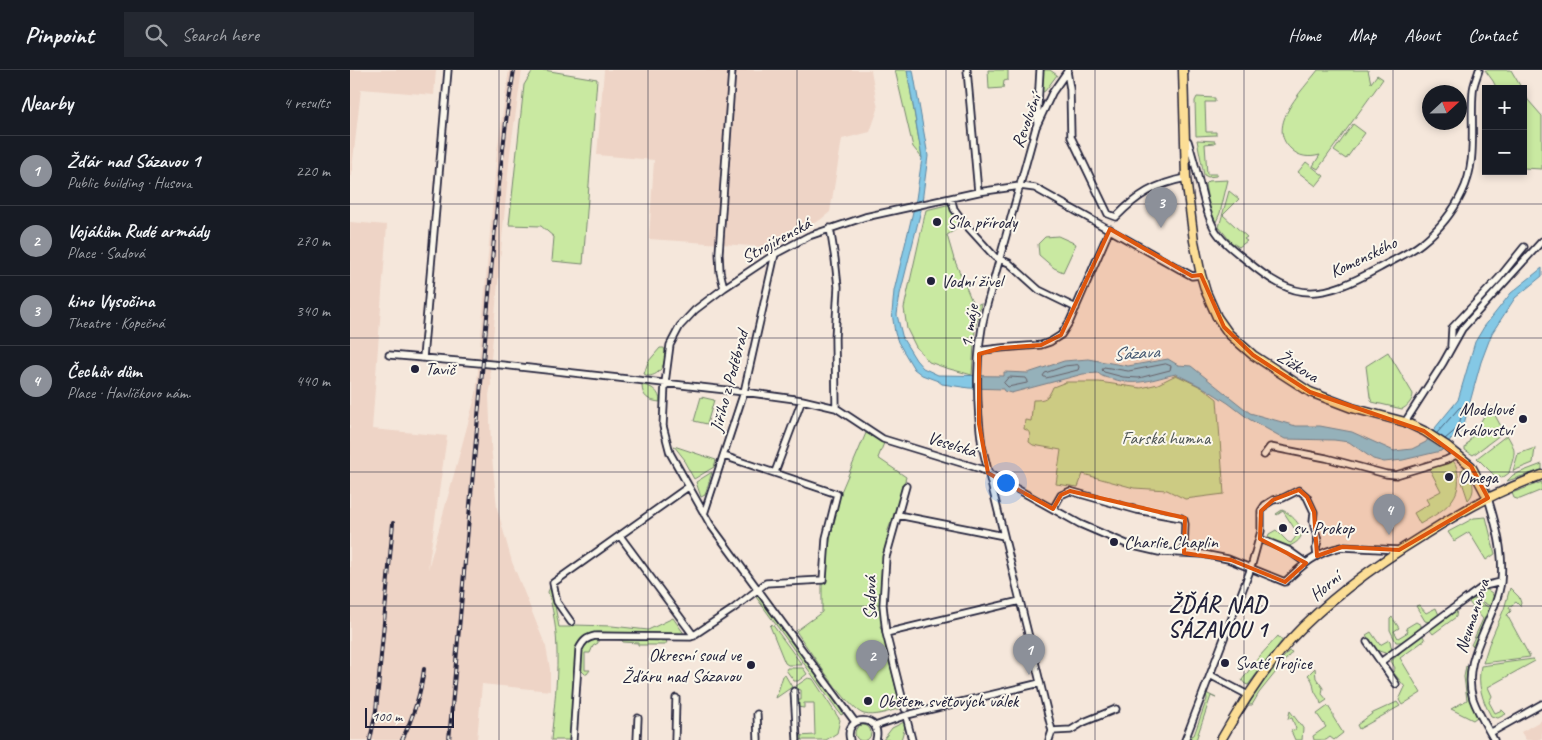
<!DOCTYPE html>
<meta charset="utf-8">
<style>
:root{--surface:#171b24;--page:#242831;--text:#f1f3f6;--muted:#9ea1a6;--line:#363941;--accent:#8c9099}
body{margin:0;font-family:Caveat,sans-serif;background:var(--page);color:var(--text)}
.controls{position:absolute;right:15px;top:15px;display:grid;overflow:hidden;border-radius:0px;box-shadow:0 2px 8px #0003}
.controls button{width:45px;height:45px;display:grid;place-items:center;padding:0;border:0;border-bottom:1px solid var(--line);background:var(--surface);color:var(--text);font:25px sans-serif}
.compass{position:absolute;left:1072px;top:15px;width:45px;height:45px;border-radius:50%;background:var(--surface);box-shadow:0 2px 8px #0003;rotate:68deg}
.scale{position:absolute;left:15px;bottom:12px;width:89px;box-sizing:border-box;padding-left:5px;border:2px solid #22223b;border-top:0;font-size:14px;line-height:18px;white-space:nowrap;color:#22223b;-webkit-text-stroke:4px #fbf7ec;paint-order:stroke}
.you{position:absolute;left:655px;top:412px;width:18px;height:18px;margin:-12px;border:4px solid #fff;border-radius:50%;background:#1a73e8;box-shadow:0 0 0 8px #1a73e833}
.badge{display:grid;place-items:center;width:32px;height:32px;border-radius:50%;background:var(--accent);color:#fff;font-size:16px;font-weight:700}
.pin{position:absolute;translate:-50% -41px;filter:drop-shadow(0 1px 2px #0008)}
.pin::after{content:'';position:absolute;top:26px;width:18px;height:15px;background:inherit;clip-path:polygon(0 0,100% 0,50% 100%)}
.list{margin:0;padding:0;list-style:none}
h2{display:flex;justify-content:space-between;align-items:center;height:65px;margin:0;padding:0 20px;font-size:21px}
h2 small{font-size:16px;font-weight:400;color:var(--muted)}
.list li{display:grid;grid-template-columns:32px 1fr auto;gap:15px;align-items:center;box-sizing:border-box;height:70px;padding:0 20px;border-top:1px solid var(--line)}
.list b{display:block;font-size:19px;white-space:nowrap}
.list p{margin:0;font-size:16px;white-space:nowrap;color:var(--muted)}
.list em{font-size:16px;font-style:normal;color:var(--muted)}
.icon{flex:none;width:28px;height:28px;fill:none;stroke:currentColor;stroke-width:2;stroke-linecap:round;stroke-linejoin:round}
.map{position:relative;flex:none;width:1192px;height:670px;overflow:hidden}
header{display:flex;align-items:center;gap:30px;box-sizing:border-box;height:70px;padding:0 25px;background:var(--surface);border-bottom:1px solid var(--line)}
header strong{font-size:24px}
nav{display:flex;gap:28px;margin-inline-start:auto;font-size:18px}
.search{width:350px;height:45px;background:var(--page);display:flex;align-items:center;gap:12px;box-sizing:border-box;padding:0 18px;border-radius:0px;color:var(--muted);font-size:19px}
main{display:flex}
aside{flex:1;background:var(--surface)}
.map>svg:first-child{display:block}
.built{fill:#eed4c6}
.green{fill:#c9e9a1;stroke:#76866e}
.water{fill:#84c8e5;stroke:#5d86a1}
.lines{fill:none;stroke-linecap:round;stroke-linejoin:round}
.shore{stroke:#49647f;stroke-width:1}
.minor-casing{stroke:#22223b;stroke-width:9}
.major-casing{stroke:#22223b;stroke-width:11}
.minor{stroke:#fbf7ec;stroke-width:5.5}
.major{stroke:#fcde96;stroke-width:8}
.rail-casing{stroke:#22223b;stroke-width:4}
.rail{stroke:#fbf7ec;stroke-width:2;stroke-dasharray:5.5;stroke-linecap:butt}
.marked{fill:#de560e;fill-opacity:0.2;stroke:#de560e;stroke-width:4;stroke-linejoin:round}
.grid{fill:none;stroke:#22223b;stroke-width:1;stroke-opacity:0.55}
.poi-dot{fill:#22223b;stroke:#fbf7ec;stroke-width:2}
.labels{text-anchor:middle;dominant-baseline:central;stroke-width:4;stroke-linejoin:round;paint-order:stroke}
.street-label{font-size:18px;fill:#22223b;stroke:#fbf7ec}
.poi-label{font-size:18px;fill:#22223b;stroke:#fbf7ec;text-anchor:start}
.park-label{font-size:18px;fill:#4c5454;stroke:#fbf7ec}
.water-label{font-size:19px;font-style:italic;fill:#3f546e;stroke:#fbf7ec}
.district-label{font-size:22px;font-weight:bold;letter-spacing:1px;fill:#22223b;stroke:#fbf7ec}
</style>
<header>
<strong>Pinpoint</strong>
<div class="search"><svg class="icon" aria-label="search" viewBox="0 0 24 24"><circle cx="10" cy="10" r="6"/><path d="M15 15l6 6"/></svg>Search here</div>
<nav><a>Home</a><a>Map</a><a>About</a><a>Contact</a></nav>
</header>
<main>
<aside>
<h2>Nearby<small>4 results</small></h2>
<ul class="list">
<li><span class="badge">1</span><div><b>Žďár nad Sázavou 1</b><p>Public building · Husova</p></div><em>220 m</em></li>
<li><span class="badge">2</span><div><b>Vojákům Rudé armády</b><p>Place · Sadová</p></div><em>270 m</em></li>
<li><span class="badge">3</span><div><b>kino Vysočina</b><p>Theatre · Kopečná</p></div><em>340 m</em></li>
<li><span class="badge">4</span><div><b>Čechův dům</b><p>Place · Havlíčkovo nám.</p></div><em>440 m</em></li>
</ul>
</aside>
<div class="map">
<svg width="1192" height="670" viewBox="0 0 1192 670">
<rect width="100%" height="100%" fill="#f5e7db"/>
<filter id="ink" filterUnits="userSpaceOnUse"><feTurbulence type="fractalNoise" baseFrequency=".02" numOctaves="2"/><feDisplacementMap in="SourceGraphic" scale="10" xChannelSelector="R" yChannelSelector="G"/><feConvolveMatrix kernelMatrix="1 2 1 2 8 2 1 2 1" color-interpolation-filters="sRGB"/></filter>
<g filter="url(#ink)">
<path class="built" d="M0,0H86L84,25L11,19L0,117Z
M159,0H172L160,83L140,299L141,314L139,325L141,376L147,438L162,492L196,577L200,599V621L132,614L127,670H0V152L37,155L22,359L97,366L78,499L126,324L147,82Z
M254,0H521L528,39L520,62L492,69L480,142L470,150L416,177L299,169L304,90L247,85Z
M1192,650V668L1188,670H1176L1171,662Z"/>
<path class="green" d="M183,0H194L247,9L233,194L202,191L204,167L191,156L159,155L174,15Z
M545,0H557L572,88L563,77Z
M638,0H658V10L654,11L653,18L639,19Z
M693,0H700L707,5L695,21L693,22L692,21Z
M968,0H1018L1021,13L1027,5L1033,9L968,99L963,96L970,85C959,88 949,87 941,79C915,56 953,20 968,0Z
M1135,0H1161L1172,19H1147L1143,11Z
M1173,21L1178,30L1192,46V99L1173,98Z
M847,27L865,28V32H855L856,62H866V65L846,66L845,31Z
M1003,54L1015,63L996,89L984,81Z
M847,70L865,71V73L855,74L857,104H867L866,106L858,107L854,105Z
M956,92L974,106L966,116L948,102Z
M878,110L870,143L866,152L859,137L855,114L858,111Z
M879,121L889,129L873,145L897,167L894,169L897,171L889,177L881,172L869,157Z
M601,134L613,155L597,165L604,189L624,236L631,233L625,259L622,305L596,298L579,292L566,277L557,259L554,238L576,140Z
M708,166L726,174L713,202L704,198L689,185L688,174L695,167Z
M310,278H314C318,290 311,306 298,306L294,304L298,292Z
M1038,282L1063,324C1063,330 1057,337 1052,339L1022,332L1020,327L1016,296Z
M826,305L853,318L867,329L874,424L835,429L817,420L784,418L733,404L728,417L706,414L711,380L683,375L679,372C680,366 681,361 674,359L675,350L681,351L683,330C695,330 698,329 703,317L716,312H749L791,318L808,314Z
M292,315C302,316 310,322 310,332C299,331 292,327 292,315Z
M351,327L364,330L357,354L344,351Z
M1140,336L1154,362L1123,385L1115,380V378Z
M516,363L534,373L528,388L556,407L543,452H541L537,463L539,464C532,495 528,524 532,555L530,556L540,585L538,586L551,638C540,641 525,647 514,644C499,641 457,577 446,561L472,542V512L488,429Z
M1157,365C1168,383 1164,383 1159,403L1152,408L1144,405L1127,388Z
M324,376L366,390L364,397L344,409L334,391L335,390Z
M1185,378L1183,393L1163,401L1168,384Z
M1103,391C1107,395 1107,400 1108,405C1112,431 1089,443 1070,454L1064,443L1079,434L1076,429L1091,421L1079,398Z
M1192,394V400L1157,411L1163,405Z
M1115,396C1121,407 1128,420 1118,430L1112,412L1111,401Z
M362,402L355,425L351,427L346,412Z
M1192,412V420L1170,429H1167L1164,428L1162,423Z
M932,440C940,443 954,456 951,466C949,472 942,475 937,477L922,472L918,467L919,464L926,460L938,472L941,473L948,464L933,441L927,445L926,444Z
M1136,447L1145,484L1136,490L1119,462L1104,471L1098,462L1124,448Z
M201,515L209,557H221L223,555L262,556L298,560L323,548L335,565L248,562C234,564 228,572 226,585L221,670H201C206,620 213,571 198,522Z
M1160,518L1169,527L1171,533L1170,536L1166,532L1159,537L1161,541L1157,545L1180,587L1133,593L1139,574L1154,539Z
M1136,519L1142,523L1144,528L1140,536L1123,527Z
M408,526L484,629L493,644L491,645L406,527Z
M1122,528L1140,538L1124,576L1121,575L1133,549L1118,531Z
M1069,535L1076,543L1086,538L1089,545L1079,552L1075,551L1066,536Z
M1107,538L1106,547L1083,564L1079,559Z
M1042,547L1049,558L1044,561L1048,568L1058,562L1056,558L1066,552L1071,555V559L1051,572H1046L1040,560V549Z
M422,554L452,595H438L435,593L420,556Z
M1021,562L1030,575L1039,570L1040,571L1042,580L1035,583L1026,580L1016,565Z
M1072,564L1075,570L1050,588L1071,623L1052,635L1049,630L1055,617L1043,602L1045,598L1041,591L1050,583L1049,581Z
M928,566L933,572H931L898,615L895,614L892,610L908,588Z
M247,568L315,570L317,572L315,575H288V573L273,572L272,570L248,569V573L243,576L240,583H235V600H240L237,604H235L231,600C231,585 230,572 247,568Z
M939,581L942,582L909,623L902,635H898L910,615Z
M1183,589L1185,591L1138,617L1142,626L1139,632L1145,643L1152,640L1156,644L1148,648L1141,646C1132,630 1127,614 1131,596Z
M1116,596L1118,598L1117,620L1127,647L1123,650L1101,639L1117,630L1114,607Z
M437,598H453L457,604L448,611H444L436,600Z
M965,598L966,608L973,618L972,624L977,630L971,634C970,629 967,626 965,622C962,614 965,613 958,605Z
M435,605L442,617L426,628L433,606Z
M458,608L463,609L490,650L487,663L476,670H449L448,666L465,665L464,633H454V638L447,637V630H451V620L446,619V616Z
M856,623L866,628L861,626L846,670H842L840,666L844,665L857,629Z
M1047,632L1050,636L1009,659L1007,655L1023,643Z
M978,636L983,644V647L993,663L984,670L980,667L976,670H964L963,666L976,657L967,644Z
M940,641L953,658L952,670H945L941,661L946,659L942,648L938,649Z
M554,652L556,653L551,670H533L542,658Z
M505 663a8 8 0 1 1 16 0a8 8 0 1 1-16 0Z"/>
<path class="water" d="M557,0H563L578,86L571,140L550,224L547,245L553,269L566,290L573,298L588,305L654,306V302L678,303L714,291L738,289L778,296L818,289L828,295L841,296L900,343L946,356H970L1002,362L1044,381L1062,379L1076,372L1085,358L1108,330L1125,272L1134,257L1161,223L1192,198V206L1165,228L1142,263L1131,292L1112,361L1101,369L1091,381L1053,390L1034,392L1023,389L999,372L984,370L935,369L899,349L878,333L856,319L826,304C802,309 788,317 763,309C757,308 752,307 748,303L733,304L661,323L654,321L653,319L619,318L592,314L588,311L572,305L564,299L548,272L545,263L542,243L544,221L566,129L572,88Z"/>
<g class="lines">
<path class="shore" d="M816,294L821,296L820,300L789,308L773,307L754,302L752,300L754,297L778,301Z
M728,295L729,297L728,300L696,308L693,306L695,303L715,296Z
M659,307L676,308L678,311L677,313L658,317L654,313Z
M1087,363L1109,338L1112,337L1113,340L1108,358L1095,369"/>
<g class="minor-casing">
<path id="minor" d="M617,0L628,122
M717,1L720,19L721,67L758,144L766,147C787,125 805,114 836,108
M687,53L690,0
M835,70L838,71C842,84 846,98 849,111C853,127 856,143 864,158C871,171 885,181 896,190C947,234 972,229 1029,198C1043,190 1060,183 1072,173C1088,160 1103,142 1112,123C1128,91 1120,56 1123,22C1123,15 1127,7 1129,0
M601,128L604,139L615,154L645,187L659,193L689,220L726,238
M480,158L485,189L488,217L485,268L486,338
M374,218L370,202L369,183L382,0
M1101,276L1102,258L1149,208L1174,177
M629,284L634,280L651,278L691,275L700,272L711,265L720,251L760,159
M39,285L152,295L394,322L452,330L486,338L533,369L631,399L730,454L779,475L809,482L853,484L878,489L935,512C951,496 968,481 992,477L1049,480
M73,288L98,0
M1055,352L1093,293L1112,259L1192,171
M914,385L920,377L976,388L1036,404L1046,405L1096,390L1108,384
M425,402L452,330
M1138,428C1146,455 1154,482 1151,511C1146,550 1110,588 1123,629C1128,643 1137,657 1144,670
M703,439L711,425L720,421L787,440L831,448L834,450L835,454L834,483
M354,444L394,322L425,184
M548,445L654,466
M270,466L344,566
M910,469L938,480L956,493
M902,494L911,461V441L915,435L923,430L933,428L949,420L957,427L964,442L963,452L968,471L966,478L967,486
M1120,526L1134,516L1151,512
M221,552L207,532L203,513L338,417
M536,563L670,531
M1017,572L1046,614
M1032,591L1117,528
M860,605L898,625
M444,621L447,670
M555,639L536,563L533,535L536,487L556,416
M407,644L408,670
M557,650L562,670
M505,652L360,454L320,383L313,356L315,313L320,275L330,256L345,240L374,218L425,184L459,166L515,147L628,122L670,116L685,118L842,206L851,205
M525,656L557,645L690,613
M702,661L721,660L734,652L766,639
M1140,663L1192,634
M223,670L229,579C233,571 236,568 245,566L341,567L383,539L416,513L473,510L476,468L487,424L374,386
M287,670L288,648
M325,670L326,628
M500,670C493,644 533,644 526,670
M699,670L702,661L632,376C626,333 625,281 636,238L686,57L702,23L718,0
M835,670L901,498"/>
</g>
<g class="major-casing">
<path id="major" d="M833,0L836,108L844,171L851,205L856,222L867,247L879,264L903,285L960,322L1002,338L1055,352L1074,361L1097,376L1121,396L1138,428
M871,670C891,635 913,601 940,570C979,528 1025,495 1074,465C1111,441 1150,420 1192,405"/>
</g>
<use href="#minor" class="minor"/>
<use href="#major" class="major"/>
<g class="rail-casing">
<path id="rail" d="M20,670L26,641L43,453
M52,670C63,647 71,624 74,599
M99,670L148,124L157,43L164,0"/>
</g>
<use href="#rail" class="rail"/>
</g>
</g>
<path class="marked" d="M760,159L842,206L851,205L874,257L903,285L960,322L1074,361L1121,396L1138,428L1049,480L992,477L967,486L964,442L957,427L949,420L923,430L911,441L910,469L956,493L935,512L881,490L834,483L835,448L720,421L711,425L703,439L638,403L629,354V284L651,278L691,275L711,265Z"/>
<path class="grid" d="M149,0V670M298,0V670M447,0V670M596,0V670M745,0V670M894,0V670M1043,0V670M0,134H1192M0,268H1192M0,402H1192M0,536H1192"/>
<g class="poi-dot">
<circle cx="587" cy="152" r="5"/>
<circle cx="581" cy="211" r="5"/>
<circle cx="65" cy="299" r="5"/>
<circle cx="1173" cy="349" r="5"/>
<circle cx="1099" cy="407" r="5"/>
<circle cx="933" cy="458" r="5"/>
<circle cx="764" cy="472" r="5"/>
<circle cx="875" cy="593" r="5"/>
<circle cx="401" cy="595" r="5"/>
<circle cx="518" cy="631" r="5"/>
</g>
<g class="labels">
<g class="street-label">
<text transform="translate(676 51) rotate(-70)">Revoluční</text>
<text transform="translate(426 170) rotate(-29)">Strojírenská</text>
<text transform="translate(1013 187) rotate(-26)">Komenského</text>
<text transform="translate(619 256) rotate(-81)">1. máje</text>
<text transform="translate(948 296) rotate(32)">Žižkova</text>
<text transform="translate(379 311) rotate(-75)">Jiřího z Poděbrad</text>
<text transform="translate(602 374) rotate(17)">Veselská</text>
<text transform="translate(975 516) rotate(-41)">Horní</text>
<text transform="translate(520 528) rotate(-90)">Sadová</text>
<text transform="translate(1122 546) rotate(-72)">Neumannova</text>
</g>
<g class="poi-label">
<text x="597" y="152">Síla přírody</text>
<text x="591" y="211">Vodní živel</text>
<text x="75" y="299">Tavič</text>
<text x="1163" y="339" text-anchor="end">Modelové<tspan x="1163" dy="21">Království</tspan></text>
<text x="1109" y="407">Omega</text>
<text x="943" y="458">sv. Prokop</text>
<text x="774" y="472">Charlie Chaplin</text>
<text x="391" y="585" text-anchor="end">Okresní soud ve<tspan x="391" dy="21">Žďáru nad Sázavou</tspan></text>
<text x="885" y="593">Svaté Trojice</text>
<text x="528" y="631">Obětem světových válek</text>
</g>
<g class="park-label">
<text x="816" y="368">Farská humna</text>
</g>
<g class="water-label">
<text transform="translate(786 283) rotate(-4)">Sázava</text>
</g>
<g class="district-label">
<text x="868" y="535">ŽĎÁR NAD<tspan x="868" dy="25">SÁZAVOU 1</tspan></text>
</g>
</g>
</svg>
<div class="controls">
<button>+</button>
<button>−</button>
</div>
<svg class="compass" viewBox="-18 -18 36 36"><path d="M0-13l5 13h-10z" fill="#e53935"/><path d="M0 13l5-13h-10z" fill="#9ea1a6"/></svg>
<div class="scale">100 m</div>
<div class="you"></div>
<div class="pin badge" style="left:679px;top:605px">1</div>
<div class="pin badge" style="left:522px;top:611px">2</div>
<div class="pin badge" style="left:811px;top:158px">3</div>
<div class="pin badge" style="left:1039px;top:465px">4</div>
</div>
</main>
